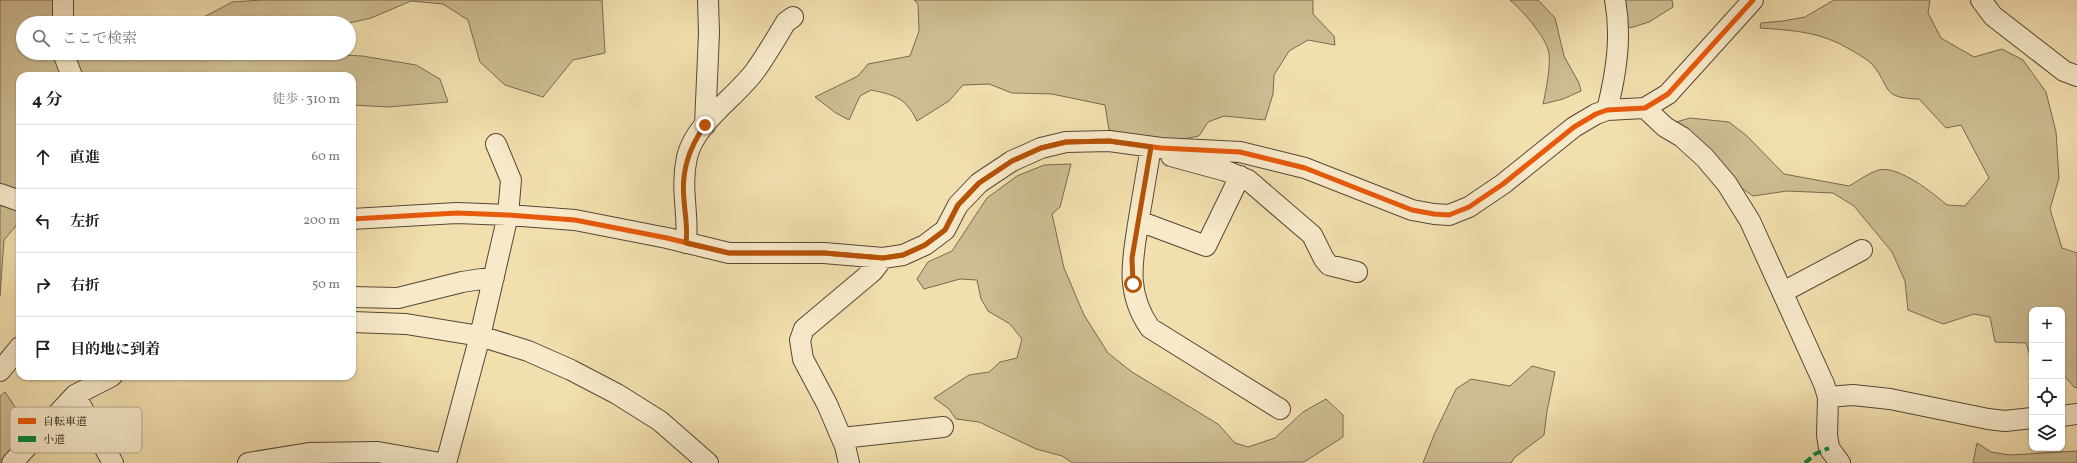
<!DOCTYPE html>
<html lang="ja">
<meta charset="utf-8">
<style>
:root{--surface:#fff;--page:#f2f2f2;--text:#222;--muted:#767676;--line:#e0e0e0}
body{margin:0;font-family:Vollkorn,"Noto Serif JP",serif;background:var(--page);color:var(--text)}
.controls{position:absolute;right:12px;bottom:12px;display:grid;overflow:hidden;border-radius:8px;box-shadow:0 1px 3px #0004}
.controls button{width:36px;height:36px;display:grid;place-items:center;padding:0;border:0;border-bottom:1px solid var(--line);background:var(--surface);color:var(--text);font:20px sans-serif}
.stop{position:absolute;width:12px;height:12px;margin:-9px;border:3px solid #b45309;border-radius:50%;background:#fff}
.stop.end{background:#b45309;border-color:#fff;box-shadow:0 1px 4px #0008}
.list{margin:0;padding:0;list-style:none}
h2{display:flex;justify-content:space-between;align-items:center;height:52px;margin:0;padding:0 16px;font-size:17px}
h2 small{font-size:13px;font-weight:400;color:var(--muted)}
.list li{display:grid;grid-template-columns:26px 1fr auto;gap:12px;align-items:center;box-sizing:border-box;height:64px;padding:0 16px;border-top:1px solid var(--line)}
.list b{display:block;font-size:15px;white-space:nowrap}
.list em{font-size:13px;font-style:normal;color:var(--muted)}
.icon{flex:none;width:22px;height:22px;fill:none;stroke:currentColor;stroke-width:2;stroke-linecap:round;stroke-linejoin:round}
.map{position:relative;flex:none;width:2077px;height:463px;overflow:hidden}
.search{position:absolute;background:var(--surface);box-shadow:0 1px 3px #0004;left:16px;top:16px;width:340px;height:44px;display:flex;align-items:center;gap:10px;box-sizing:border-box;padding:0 14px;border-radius:22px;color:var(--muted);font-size:15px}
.panel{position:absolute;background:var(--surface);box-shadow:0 1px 3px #0004;left:16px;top:72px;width:340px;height:308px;border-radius:12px}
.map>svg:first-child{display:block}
.green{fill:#cebd93;stroke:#786a50}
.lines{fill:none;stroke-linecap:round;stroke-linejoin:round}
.minor-casing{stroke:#554836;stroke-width:22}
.minor{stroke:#f7eaca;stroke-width:20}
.quiet{stroke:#00873e;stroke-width:4;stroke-dasharray:8 4;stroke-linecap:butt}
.cycleway-casing{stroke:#f7eaca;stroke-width:8}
.cycleway{stroke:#e8590c;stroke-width:5}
.route{stroke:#b45309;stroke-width:5}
.key{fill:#f7eaca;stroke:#b7aa92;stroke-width:1}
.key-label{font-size:11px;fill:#21160e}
</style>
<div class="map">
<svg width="2077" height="463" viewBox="0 0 2077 463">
<rect width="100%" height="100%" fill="#f2dfae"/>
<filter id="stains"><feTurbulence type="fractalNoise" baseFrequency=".005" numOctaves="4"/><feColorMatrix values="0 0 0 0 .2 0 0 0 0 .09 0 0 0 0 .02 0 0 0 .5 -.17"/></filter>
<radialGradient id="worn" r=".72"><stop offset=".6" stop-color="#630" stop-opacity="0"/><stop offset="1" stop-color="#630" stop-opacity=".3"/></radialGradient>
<path class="green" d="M0,0H54L52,23H23V53H308L362,56L416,65L440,79L448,102L388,107L352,105V76H20V221L4,240L0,296Z
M262,0H602L605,53L573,60L543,97L505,85L480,62L468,20L443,4L411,1L371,18L349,23H183L204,17L232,2Z
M914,0H1313V14L1334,36L1335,45L1308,40L1289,51L1274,75L1273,94L1265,120L1224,116L1208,122L1199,136L1178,140L1144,137L1109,130L1105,105L1052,94L1012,93L989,84L963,85L949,101L917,121C906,98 895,95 871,90L860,96L849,120L836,113L815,97L858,76L868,64L910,56L919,31L918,4Z
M1510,0H1538L1555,18L1564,56L1579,83L1581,91L1563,99L1543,104C1546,91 1552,61 1548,49C1543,34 1522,10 1510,0Z
M1621,0H1672L1673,7L1649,22L1630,28L1624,21Z
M1834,0H1930L1928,13L1941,38L1974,57L2002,49L2023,60L2046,92L2056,132L2059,178L2050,209L2062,248L2077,253V388L2074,387L2062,373V310H2032V362L2026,343L1995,342L1990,317L1974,314L1943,324L1908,310L1905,281L1892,252L1854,206L1833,193L1787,191L1753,196L1736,184L1673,123L1690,118L1729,122L1747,136L1784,174L1849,186C1858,181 1870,172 1879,170C1898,165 1933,193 1947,205L1965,206L1989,178L1961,125L1946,128L1919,99C1880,98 1892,88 1872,64C1866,58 1846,47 1838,43C1813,31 1787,30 1760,28L1761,23L1783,21L1805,17Z
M1071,164L1060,207L1052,214L1064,268L1084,315L1108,353L1132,372L1218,424L1235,443L1248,447L1275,438L1303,412L1326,399L1343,415V437L1304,462L1073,463L1062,456L1036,449L979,422L956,419L949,409L934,398L969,375L989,372L1000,362L1017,358L1022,339L1010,324L988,311L981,299L977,280L960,279L924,289L917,279L928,262L952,251L987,198L1017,176L1044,165Z
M1532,366L1555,372L1547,411L1544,435L1514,458L1511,463H1423L1434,435L1456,389L1471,379L1510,386Z
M5,392L32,432L3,463H0V396Z
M1977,443L1991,452L2010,455L2077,451V463H1973Z"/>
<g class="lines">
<g class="minor-casing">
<path id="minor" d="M63,0V23
M1981,0L1993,16L2064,71L2077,76
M63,53L72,76
M1645,108L1665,127L1682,137L1705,158L1727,184L1750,221L1824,384L1828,397L1827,435L1829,448L1840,463
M1607,110C1616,74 1622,37 1615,0
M705,125L709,33L708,0
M1151,147C1147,171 1143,194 1139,218C1133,258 1124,291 1150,328L1280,409
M1171,156L1226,171L1248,180L1312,235L1324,259L1329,265L1357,272
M0,194L20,201
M352,219L457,213L508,215L575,220L667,238L729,253H824L883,258L903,255L925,245L945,230L958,205L979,183L1012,161L1041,148L1066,142L1109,141L1161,148L1240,152L1305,168L1412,210L1434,214L1449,215L1469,207L1503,184L1574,127L1596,114L1607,110L1645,108L1668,94L1753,0
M1139,221L1206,246L1240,176
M686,243C689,213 680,189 687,157C695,123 735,98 755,71C766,56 776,38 786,22L793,17
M1783,292L1862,250
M352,297L398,298L462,282L494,277
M352,322L406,324L480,336L528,351L571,370L617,394L660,421L708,463
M0,371L20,347
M75,395L113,463
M1828,397L1853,395L1890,399L1988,419L2005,421L2032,418
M2062,416L2077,414
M842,438L943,427
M12,463L75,395L112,376
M248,463L309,453L378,452L440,463
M446,463L480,336L508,215L511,180L496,144
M849,463L845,446L827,404L803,359L800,340L804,329L873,271L883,258"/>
</g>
<use href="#minor" class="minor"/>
<path class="quiet" d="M1805,463L1815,454L1829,448"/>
<g class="cycleway-casing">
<path id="cycleway" d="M352,219L457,213L508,215L575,220L667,238L729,253H824L883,258L903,255L925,245L945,230L958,205L979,183L1012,161L1041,148L1066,142L1109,141L1161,148L1240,152L1305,168L1412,210L1434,214L1449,215L1469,207L1503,184L1574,127L1596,114L1607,110L1645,108L1668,94L1753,0"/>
</g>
<use href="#cycleway" class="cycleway"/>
</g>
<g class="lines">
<path class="route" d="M705,125C689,148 681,171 684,200C685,215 688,228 686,243L729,253H824L883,258L903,255L925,245L945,230L958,205L979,183L1012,161L1041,148L1066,142L1109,141L1151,147L1132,258L1133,284"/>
</g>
<rect x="10" y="407" width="132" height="46" rx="6" class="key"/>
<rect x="18" y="418" width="18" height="6" fill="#e8590c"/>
<rect x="18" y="436" width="18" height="6" fill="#00873e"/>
<g class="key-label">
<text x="43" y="425">自転車道</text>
<text x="43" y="443">小道</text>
</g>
<rect width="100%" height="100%" filter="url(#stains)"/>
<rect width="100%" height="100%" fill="url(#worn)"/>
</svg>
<div class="controls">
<button>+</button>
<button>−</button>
<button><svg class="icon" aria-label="locate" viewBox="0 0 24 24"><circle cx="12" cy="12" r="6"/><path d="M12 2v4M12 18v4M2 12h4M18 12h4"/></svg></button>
<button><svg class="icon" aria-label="layers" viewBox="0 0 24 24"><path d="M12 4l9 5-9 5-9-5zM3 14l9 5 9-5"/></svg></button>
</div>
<div class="stop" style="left:1133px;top:284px"></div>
<div class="stop end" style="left:705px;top:125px"></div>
<div class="search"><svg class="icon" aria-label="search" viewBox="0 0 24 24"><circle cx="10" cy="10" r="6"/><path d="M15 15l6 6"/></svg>ここで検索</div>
<section class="panel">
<h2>4 分<small>徒歩 · 310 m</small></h2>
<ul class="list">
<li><svg class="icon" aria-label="ahead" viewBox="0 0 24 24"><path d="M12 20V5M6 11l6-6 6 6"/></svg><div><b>直進</b></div><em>60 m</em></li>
<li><svg class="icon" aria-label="left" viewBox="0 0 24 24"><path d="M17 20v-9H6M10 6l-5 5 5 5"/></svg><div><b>左折</b></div><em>200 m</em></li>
<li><svg class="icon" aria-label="right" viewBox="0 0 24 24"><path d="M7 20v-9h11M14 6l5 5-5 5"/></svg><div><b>右折</b></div><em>50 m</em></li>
<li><svg class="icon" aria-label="arrive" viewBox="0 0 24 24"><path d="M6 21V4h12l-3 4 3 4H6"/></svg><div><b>目的地に到着</b></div></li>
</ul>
</section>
</div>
